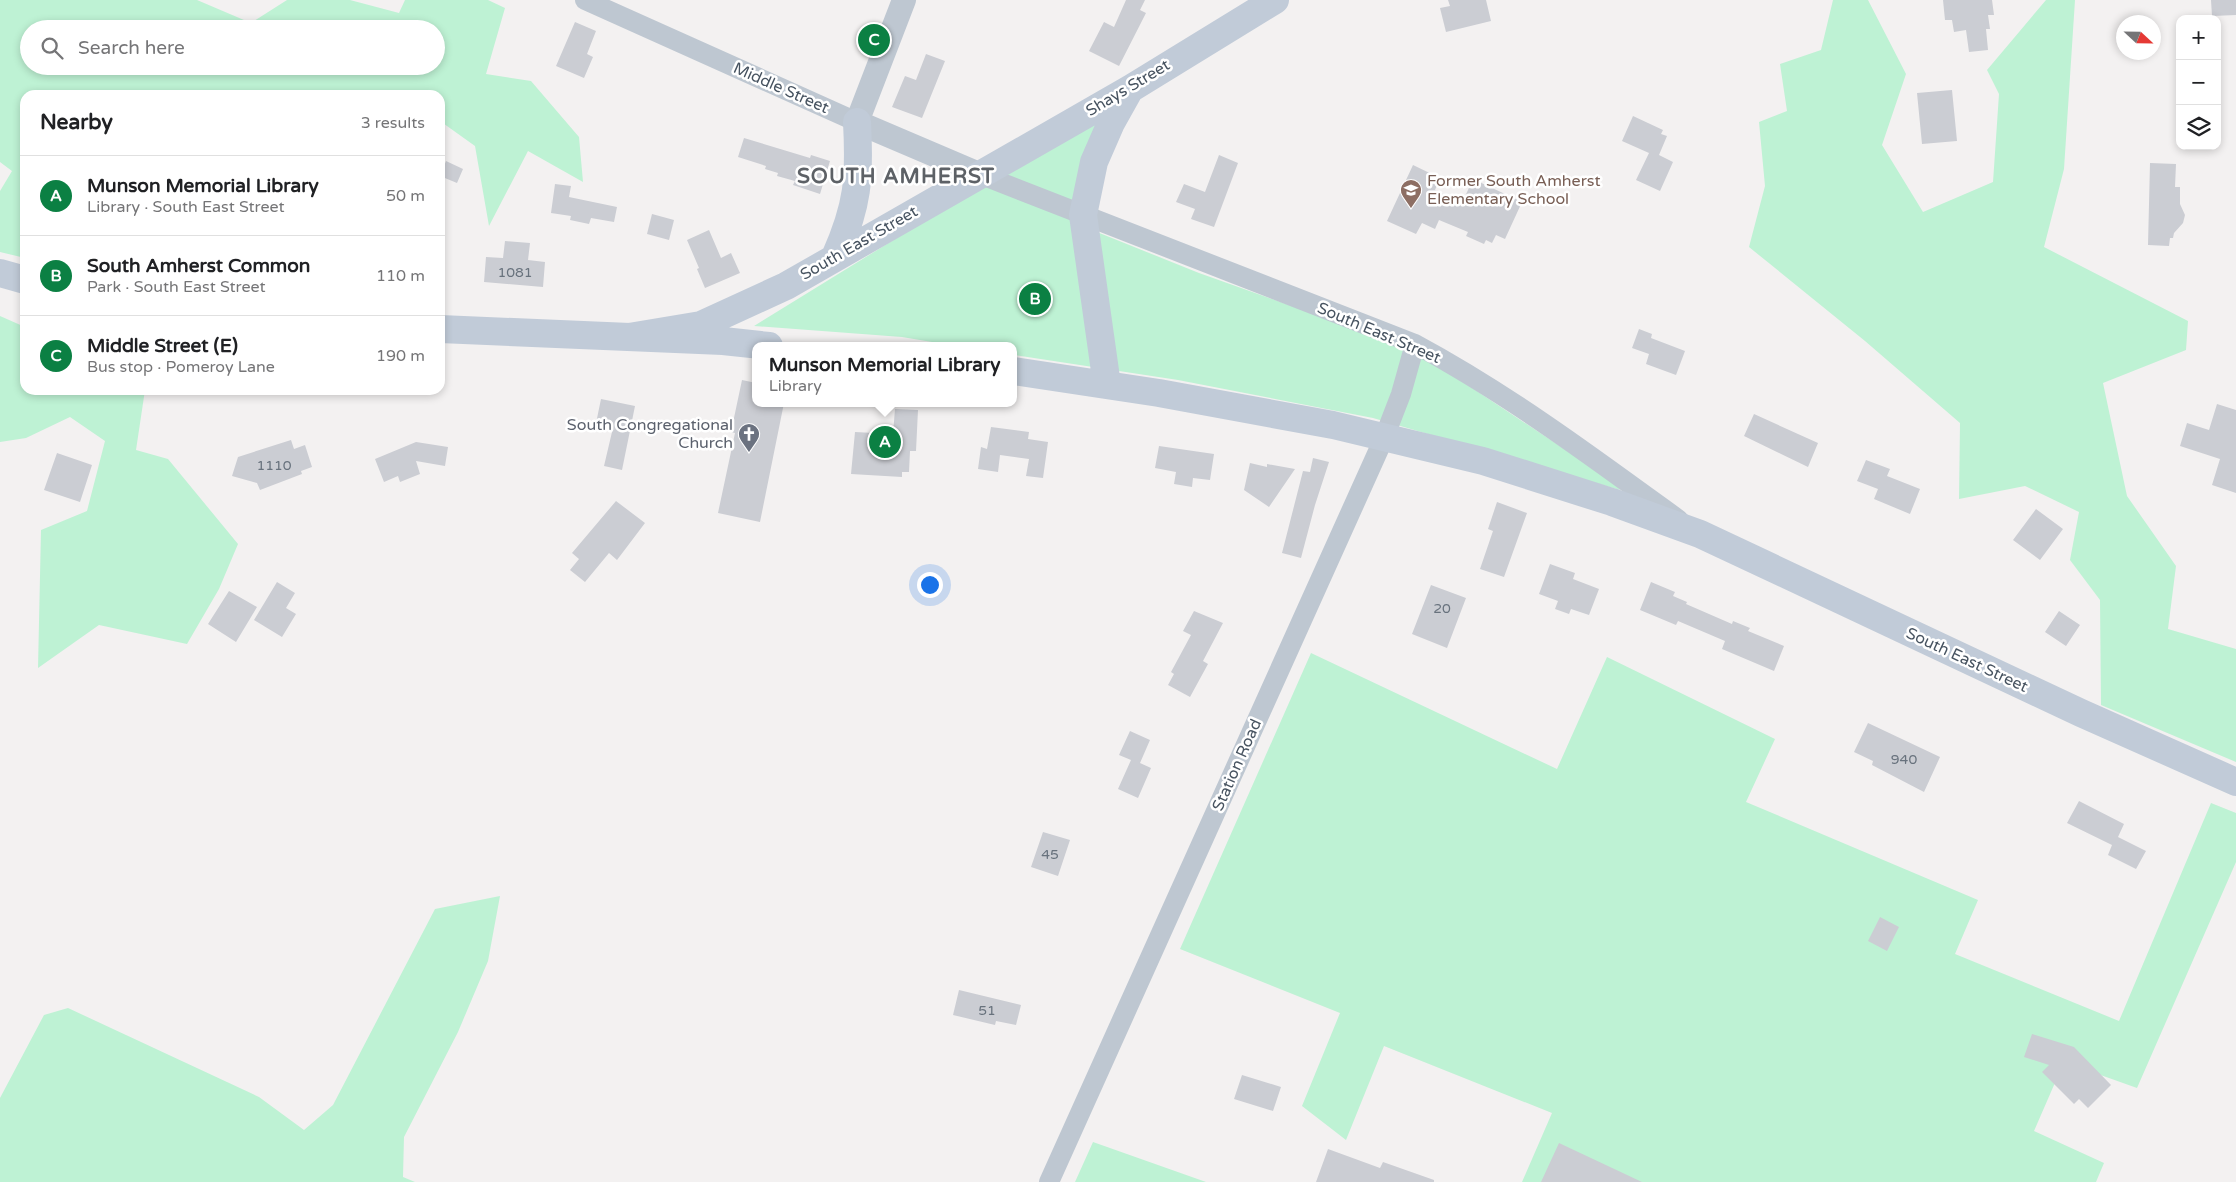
<!DOCTYPE html>
<meta charset="utf-8">
<style>
:root{--surface:#fff;--page:#f6f6f6;--text:#202124;--muted:#757577;--line:#e0e0e0;--accent:#0b8043}
body{margin:0;font-family:"Varela Round",sans-serif;background:var(--page);color:var(--text)}
.controls{position:absolute;right:15px;top:15px;display:grid;overflow:hidden;border-radius:10px;box-shadow:0 2px 8px #0003}
.controls button{width:45px;height:45px;display:grid;place-items:center;padding:0;border:0;border-bottom:1px solid var(--line);background:var(--surface);color:var(--text);font:25px sans-serif}
.compass{position:absolute;left:2116px;top:15px;width:45px;height:45px;border-radius:50%;background:var(--surface);box-shadow:0 2px 8px #0003;rotate:112deg}
.you{position:absolute;left:929px;top:584px;width:18px;height:18px;margin:-12px;border:4px solid #fff;border-radius:50%;background:#1a73e8;box-shadow:0 0 0 8px #1a73e833}
.badge{display:grid;place-items:center;width:32px;height:32px;border-radius:50%;background:var(--accent);color:#fff;font-size:16px;font-weight:700}
.pin{position:absolute;translate:-50% -50%;border:2px solid #fff;box-shadow:0 1px 5px #0006}
.popup{position:absolute;left:752px;top:342px;width:265px;height:65px;box-sizing:border-box;display:grid;place-content:center;border-radius:10px;background:var(--surface);filter:drop-shadow(0 1px 4px #0005);font-size:16px;white-space:nowrap;color:var(--muted)}
.popup b{font-size:19px;color:var(--text)}
.popup::after{content:'';position:absolute;left:50%;top:100%;margin-left:-10px;border:10px solid transparent;border-top-color:var(--surface)}
.list{margin:0;padding:0;list-style:none}
h2{display:flex;justify-content:space-between;align-items:center;height:65px;margin:0;padding:0 20px;font-size:21px}
h2 small{font-size:16px;font-weight:400;color:var(--muted)}
.list li{display:grid;grid-template-columns:32px 1fr auto;gap:15px;align-items:center;box-sizing:border-box;height:80px;padding:0 20px;border-top:1px solid var(--line)}
.list b{display:block;font-size:19px;white-space:nowrap}
.list p{margin:0;font-size:16px;white-space:nowrap;color:var(--muted)}
.list em{font-size:16px;font-style:normal;color:var(--muted)}
.icon{flex:none;width:28px;height:28px;fill:none;stroke:currentColor;stroke-width:2;stroke-linecap:round;stroke-linejoin:round}
.map{position:relative;flex:none;width:2236px;height:1182px;overflow:hidden}
.search{position:absolute;background:var(--surface);box-shadow:0 2px 8px #0003;left:20px;top:20px;width:425px;height:55px;display:flex;align-items:center;gap:12px;box-sizing:border-box;padding:0 18px;border-radius:28px;color:var(--muted);font-size:19px}
.panel{position:absolute;background:var(--surface);box-shadow:0 2px 8px #0003;left:20px;top:90px;width:425px;height:305px;border-radius:15px}
.map>svg:first-child{display:block}
.green{fill:#bef2d4;fill-rule:evenodd}
.building{fill:#cbcdd3}
.lines{fill:none;stroke-linecap:round;stroke-linejoin:round}
.minor{stroke:#bec7d1;stroke-width:20}
.tertiary{stroke:#bec7d1;stroke-width:24}
.secondary{stroke:#c1cbd8;stroke-width:28}
.labels{text-anchor:middle;dominant-baseline:central;stroke-width:5;stroke-linejoin:round;paint-order:stroke}
.number-label{font-size:14px;fill:#68727d}
.street-label{font-size:16px;fill:#475360;stroke:#fff}
.education-label{font-size:16px;fill:#785e54;stroke:#fff;text-anchor:start}
.worship-label{font-size:16px;fill:#5b616d;stroke:#fff;text-anchor:end}
.district-label{font-size:21px;font-weight:bold;letter-spacing:1px;fill:#5d6166;stroke:#fff}
</style>
<div class="map">
<svg width="2236" height="1182" viewBox="0 0 2236 1182">
<rect width="100%" height="100%" fill="#f3f1f1"/>
<path class="green" d="M0,0H197L251,23L287,0H350L399,13L405,0H488L505,8L486,74L531,81L579,137L583,182L528,151L489,226L475,146L440,121V95H25V258L0,252V191L12,171L0,162ZM29,29H436V66H29Z
M1833,0H1868L1906,74L1882,145L1923,212L1993,182L1999,94L1987,70L2046,0H2075L2064,169L2044,247L2188,321L2186,350L2103,383L2127,496L2176,566L2168,629L2236,649V762L2101,705L2100,600L2070,560L2079,512L2025,486L1959,499L1960,423L1865,341L1749,247L1765,186L1759,122L1787,111L1780,64L1821,50Z
M1107,116L1072,222L1199,273L1415,350L1617,484L1620,490L1373,418L1178,380L1014,355V346H956L902,337L754,326L981,186Z
M0,316L25,327V390H145L136,450L168,459L238,544L219,589L187,644L99,625L38,668L41,530L87,511L105,441L70,417L26,438L0,442Z
M1311,653L1557,769L1607,657L1775,739L1746,802L1978,900L1955,954L2119,1021L2211,803L2236,813V862L2137,1088L2064,1062L2034,1131L2104,1163L2096,1182H1522L1552,1113L1384,1046L1346,1140L1302,1106L1340,1013L1180,949Z
M500,896L488,961L458,1032L404,1137L403,1177L415,1182H0V1098L44,1015L68,1008L259,1097L304,1130L333,1105L435,909Z
M1093,1142L1206,1182H1075Z"/>
<path class="building" d="M1126,0H1145L1140,10L1146,13L1119,66L1089,51L1104,22L1114,27Z
M1448,0H1486L1491,21L1446,32L1440,8L1450,6Z
M1943,0H1992L1994,15H1988L1990,29H1986L1988,50L1969,52L1966,30L1954,32L1952,20H1945Z
M2211,0H2236V15L2212,16Z
M575,22L596,31L587,54L593,57L584,78L556,66Z
M926,54L945,61L922,118L892,107L905,76L916,80Z
M1952,90L1957,141L1922,144L1917,93Z
M1633,116L1663,130L1661,134L1667,136L1659,155L1673,162L1660,191L1636,180L1649,153L1622,141Z
M744,138L810,158L811,155L830,161L820,194L793,185L795,181L777,176L778,173L765,169L766,166L738,157Z
M1219,155L1238,163L1214,227L1191,219L1195,209L1176,202L1184,184L1205,192Z
M446,161L463,169L457,183L440,176Z
M2150,163L2176,164L2175,187H2180V204L2185,215L2183,223L2174,233L2173,238H2170L2169,246L2148,245Z
M1413,165L1440,178L1435,190L1462,203L1473,179L1522,202L1505,239L1496,235L1492,243L1486,240L1484,244L1466,236L1468,232L1439,220L1435,229L1422,223L1416,234L1387,221Z
M555,184L571,186L569,197L617,207L614,222L591,218L589,224L570,220L571,216L551,213Z
M652,214L674,220L669,240L647,234Z
M709,230L721,258L731,253L740,273L705,288L697,269L699,268L687,240Z
M505,241L530,243L528,260L545,262L543,287L484,282L486,257L503,258Z
M1639,329L1652,334L1651,338L1685,351L1676,375L1646,364L1649,354L1632,348Z
M742,380L756,383V403H784L760,522L718,513L735,433L731,432Z
M601,399L635,406L622,470L604,466L612,432L595,428Z
M2217,404L2236,410V493L2212,485L2220,459L2180,446L2187,423L2209,430Z
M895,409L918,410L916,451H910L909,472H902V477L851,474L855,432L893,434Z
M1754,414L1818,443L1808,467L1744,436Z
M991,427L1029,432L1028,439L1048,442L1043,478L1026,476L1029,459L1000,455L998,472L978,469L981,447L987,449Z
M291,440L294,449L305,445L312,467L301,471L302,474L260,490L257,483L232,476L238,457Z
M416,442L448,447L445,466L416,461L420,474L400,482L398,476L384,482L375,459Z
M1159,446L1214,454L1210,480L1193,478L1192,487L1174,484L1176,472L1155,468Z
M57,453L92,465L80,502L44,490Z
M1313,458L1329,462L1315,505L1301,558L1282,553L1303,471L1310,472Z
M1866,460L1890,469L1887,476L1920,489L1910,514L1874,499L1878,489L1857,481Z
M1250,463L1267,467V464L1295,469L1269,507L1244,490Z
M616,501L645,523L617,560L609,553L585,582L570,570L579,559L572,553Z
M1497,502L1527,513L1504,577L1480,569L1493,531L1488,529Z
M2036,509L2063,529L2040,560L2013,540Z
M1550,564L1575,573L1573,579L1599,589L1589,615L1571,609L1569,614L1555,609L1558,601L1539,594Z
M277,582L295,593L286,608L296,614L282,637L254,620Z
M1651,582L1675,592L1673,596L1687,602L1686,604L1732,624L1733,621L1750,628L1748,631L1784,646L1774,671L1722,649L1725,641L1678,621L1676,625L1640,610Z
M1431,585L1466,598L1447,648L1412,634Z
M229,591L257,607L236,642L208,624Z
M1194,611L1223,623L1203,661L1208,664L1190,697L1168,685L1174,674L1171,672L1191,635L1183,631Z
M2059,611L2080,625L2066,646L2045,632Z
M1868,723L1940,757L1924,792L1872,765L1873,761L1854,752Z
M1130,731L1150,740L1140,763L1151,768L1138,798L1118,789L1131,760L1119,755Z
M2079,801L2124,824L2118,837L2146,851L2136,869L2108,855L2112,845L2067,823Z
M1043,832L1070,840L1058,876L1031,867Z
M1880,917L1899,927L1887,951L1868,941Z
M959,990L1021,1005L1016,1025L996,1021L995,1025L953,1015Z
M2032,1034L2074,1047L2111,1085L2088,1108L2079,1099L2074,1104L2042,1072L2049,1065L2024,1057Z
M1242,1075L1281,1087L1273,1111L1234,1099Z
M1559,1143L1642,1182H1541Z
M1328,1149L1380,1168L1383,1162L1434,1180V1182H1316Z"/>
<g class="lines">
<path class="minor" d="M585,0L857,122
M979,174L1415,344C1508,394 1594,458 1679,520
M1049,1182L1384,438L1401,394L1415,344"/>
<path class="tertiary" d="M904,0L857,122L979,174"/>
<path class="secondary" d="M835,257C858,206 860,178 857,122
M0,273L25,280
M440,329L723,341L769,346
M629,337L701,325L786,286L1130,89L1275,0
M1014,371L1159,393L1333,425L1483,461L1612,502L1700,534L2081,713L2236,782
M1107,385L1083,215L1094,162L1111,123L1130,89"/>
</g>
<defs>
<g id="school-pin" transform="scale(1.125)"><path d="M0 17L-7.5 6A9.5 9.5 0 1 1 7.5 6Z" fill="#8d6e63" stroke="#fff"/><path d="M0-5L7-2L0 1L-7-2ZM-4 1L0 2.5L4 1V4Q0 6-4 4Z" fill="#fff"/></g>
<g id="church-pin" transform="scale(1.125)"><path d="M0 17L-7.5 6A9.5 9.5 0 1 1 7.5 6Z" fill="#6b7280" stroke="#fff"/><path d="M-1.2-6h2.4v3.5h3.3v2.4h-3.3V6h-2.4V-.1h-3.3v-2.4h3.3Z" fill="#fff"/></g>
</defs>
<g fill-rule="evenodd">
<use href="#school-pin" x="1411" y="190"/>
<use href="#church-pin" x="749" y="434"/>
</g>
<g class="labels">
<g class="number-label">
<text x="515" y="272">1081</text>
<text x="274" y="465">1110</text>
<text x="1442" y="608">20</text>
<text x="1904" y="759">940</text>
<text x="1050" y="854">45</text>
<text x="987" y="1010">51</text>
</g>
<g class="street-label">
<text transform="translate(781 88) rotate(24)">Middle Street</text>
<text transform="translate(1128 88) rotate(-31)">Shays Street</text>
<text transform="translate(859 243) rotate(-30)">South East Street</text>
<text transform="translate(1379 333) rotate(23)">South East Street</text>
<text transform="translate(1967 660) rotate(25)">South East Street</text>
<text transform="translate(1237 765) rotate(-66)">Station Road</text>
</g>
<g class="education-label">
<text x="1427" y="181">Former South Amherst<tspan x="1427" dy="18">Elementary School</tspan></text>
</g>
<g class="worship-label">
<text x="733" y="425">South Congregational<tspan x="733" dy="18">Church</tspan></text>
</g>
<g class="district-label">
<text x="896" y="176">SOUTH AMHERST</text>
</g>
</g>
</svg>
<div class="controls">
<button>+</button>
<button>−</button>
<button><svg class="icon" aria-label="layers" viewBox="0 0 24 24"><path d="M12 4l9 5-9 5-9-5zM3 14l9 5 9-5"/></svg></button>
</div>
<svg class="compass" viewBox="-18 -18 36 36"><path d="M0-13l5 13h-10z" fill="#e53935"/><path d="M0 13l5-13h-10z" fill="#757577"/></svg>
<div class="you"></div>
<div class="pin badge" style="left:885px;top:442px">A</div>
<div class="popup"><b>Munson Memorial Library</b>Library</div>
<div class="pin badge" style="left:1035px;top:299px">B</div>
<div class="pin badge" style="left:874px;top:40px">C</div>
<div class="search"><svg class="icon" aria-label="search" viewBox="0 0 24 24"><circle cx="10" cy="10" r="6"/><path d="M15 15l6 6"/></svg>Search here</div>
<section class="panel">
<h2>Nearby<small>3 results</small></h2>
<ul class="list">
<li><span class="badge">A</span><div><b>Munson Memorial Library</b><p>Library · South East Street</p></div><em>50 m</em></li>
<li><span class="badge">B</span><div><b>South Amherst Common</b><p>Park · South East Street</p></div><em>110 m</em></li>
<li><span class="badge">C</span><div><b>Middle Street (E)</b><p>Bus stop · Pomeroy Lane</p></div><em>190 m</em></li>
</ul>
</section>
</div>
